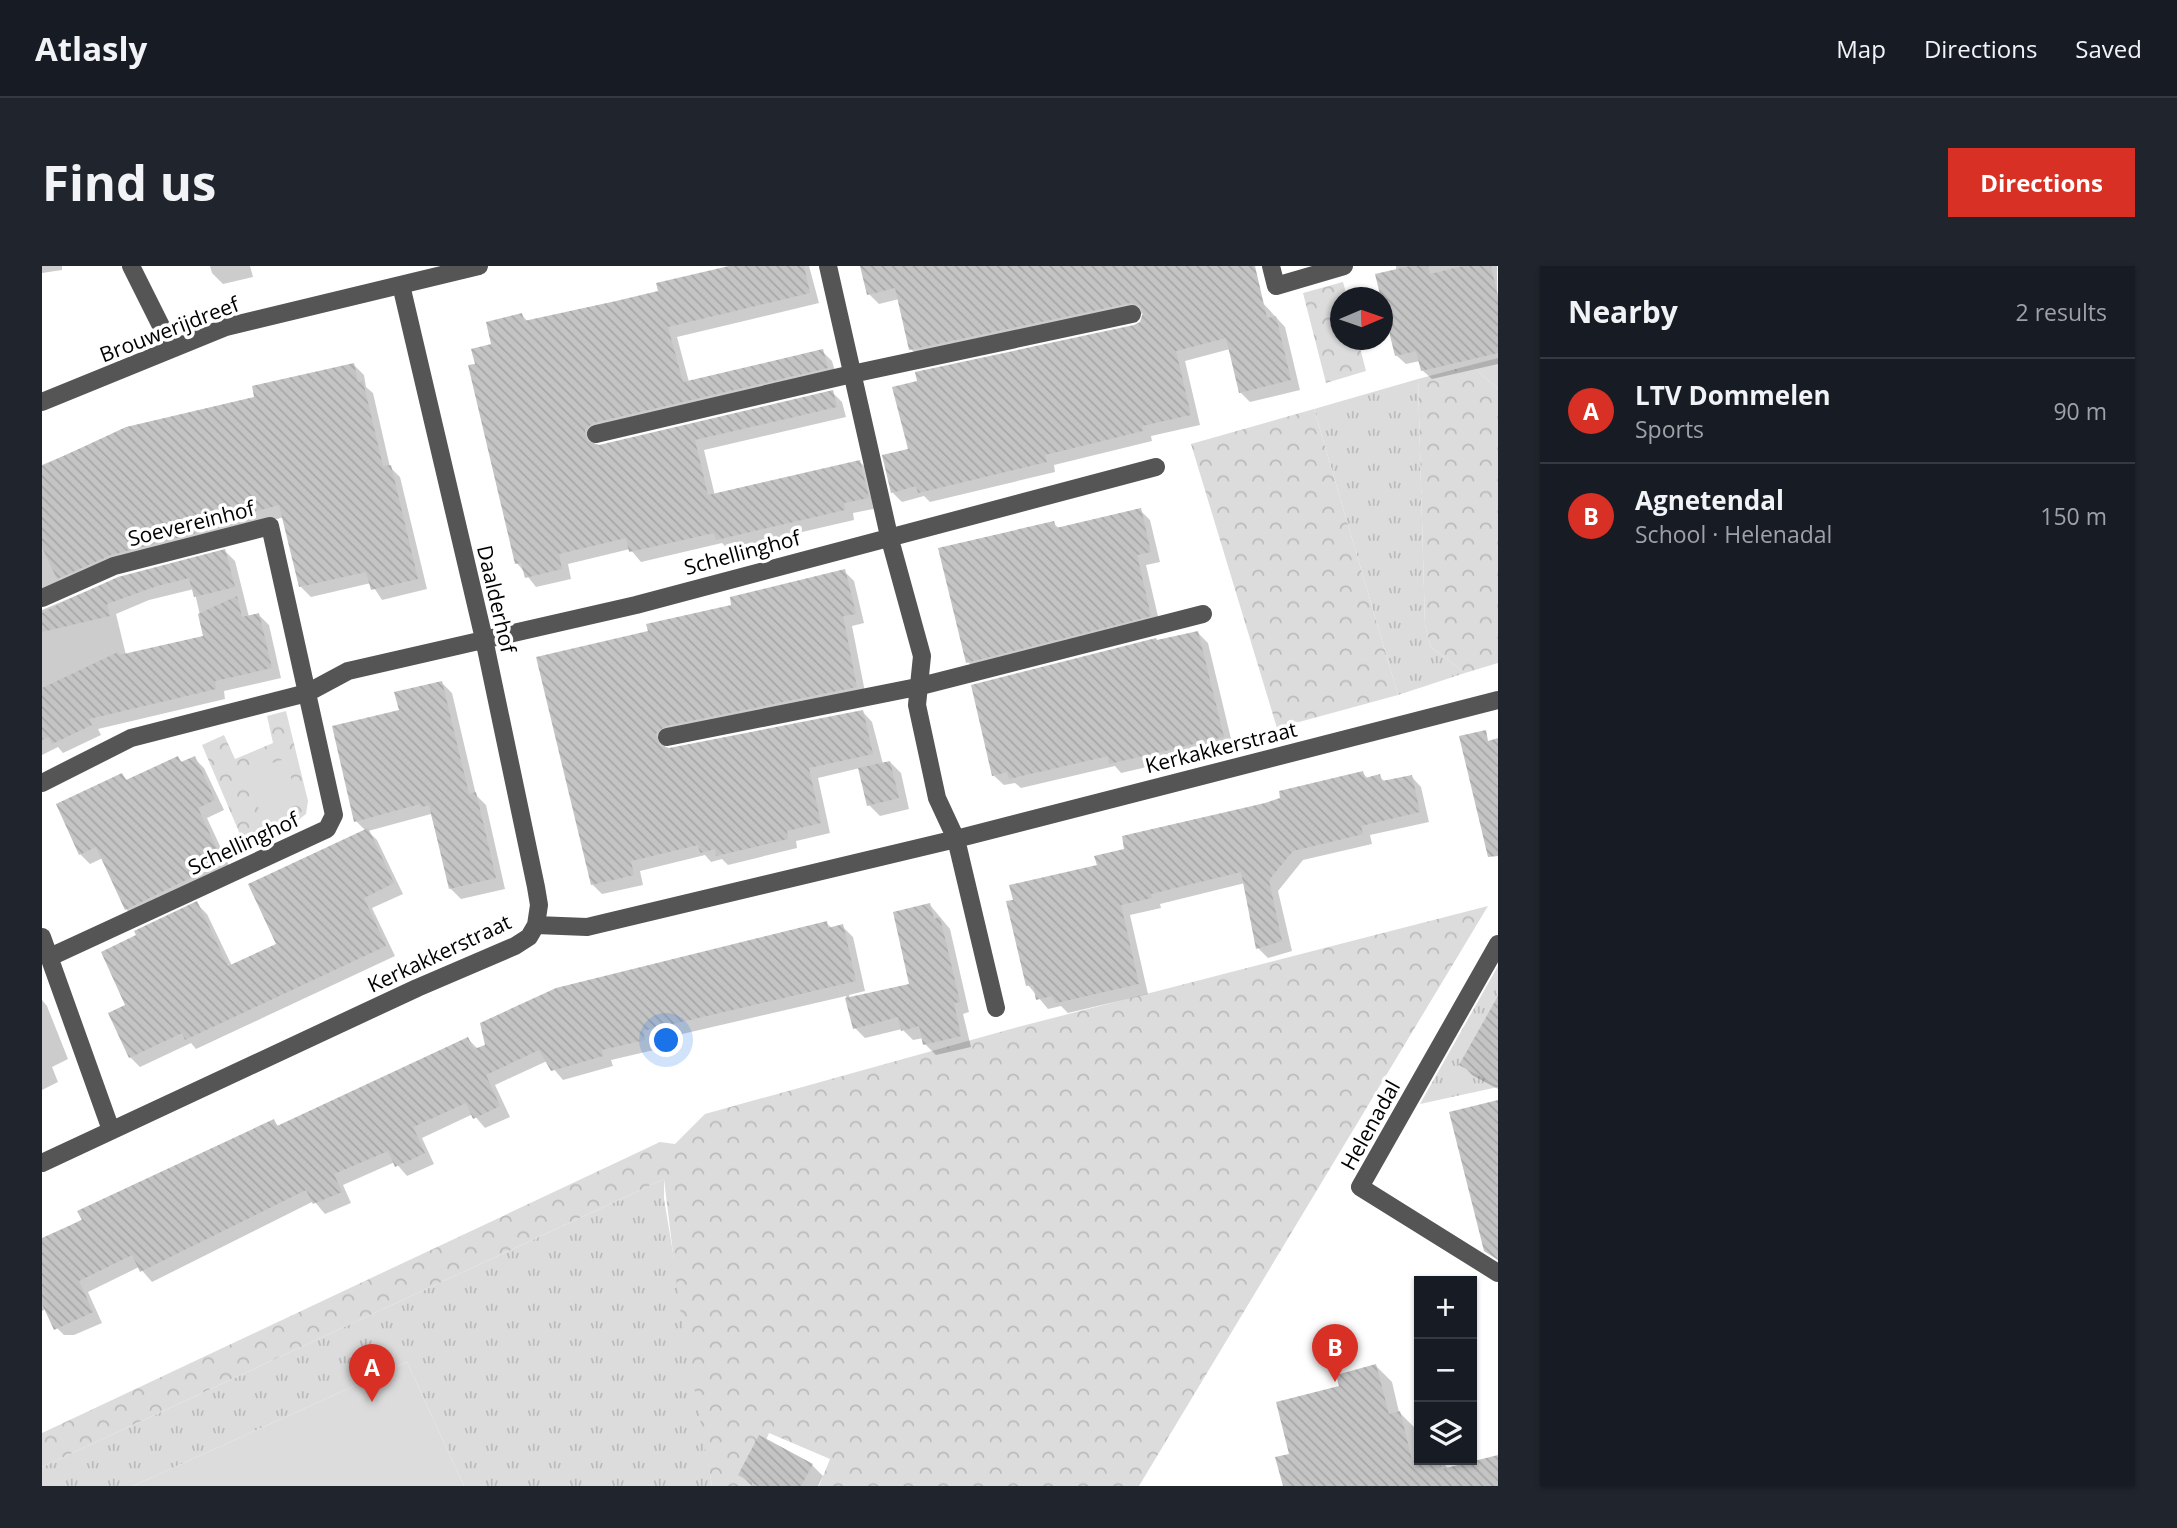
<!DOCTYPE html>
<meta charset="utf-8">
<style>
:root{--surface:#171b24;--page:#20242c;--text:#f1f3f6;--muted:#9ea1a6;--line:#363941;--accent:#d93025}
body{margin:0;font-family:"Open Sans",sans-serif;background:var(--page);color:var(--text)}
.controls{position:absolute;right:21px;bottom:21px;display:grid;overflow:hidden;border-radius:0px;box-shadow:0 2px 5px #0004}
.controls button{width:63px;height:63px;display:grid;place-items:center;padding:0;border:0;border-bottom:2px solid var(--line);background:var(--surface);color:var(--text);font:35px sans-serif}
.compass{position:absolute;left:1288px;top:21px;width:63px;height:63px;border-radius:50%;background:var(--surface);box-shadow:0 2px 5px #0004;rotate:88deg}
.you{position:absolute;left:625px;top:775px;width:24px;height:24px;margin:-18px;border:5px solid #fff;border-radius:50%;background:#1a73e8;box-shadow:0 0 0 10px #1a73e833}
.badge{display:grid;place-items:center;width:46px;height:46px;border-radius:50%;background:var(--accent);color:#fff;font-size:23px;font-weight:700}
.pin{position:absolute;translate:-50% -58px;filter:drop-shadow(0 2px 4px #0008)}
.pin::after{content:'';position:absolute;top:37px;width:24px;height:21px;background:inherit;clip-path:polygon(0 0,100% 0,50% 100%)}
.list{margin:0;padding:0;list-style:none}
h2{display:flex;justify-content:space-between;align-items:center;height:91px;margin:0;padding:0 28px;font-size:30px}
h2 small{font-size:23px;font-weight:400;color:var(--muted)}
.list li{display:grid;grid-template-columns:46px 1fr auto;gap:21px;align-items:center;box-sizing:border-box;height:105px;padding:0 28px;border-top:2px solid var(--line)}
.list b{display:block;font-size:26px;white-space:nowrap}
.list p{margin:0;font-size:23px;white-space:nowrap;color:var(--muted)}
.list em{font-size:23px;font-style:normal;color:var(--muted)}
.icon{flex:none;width:38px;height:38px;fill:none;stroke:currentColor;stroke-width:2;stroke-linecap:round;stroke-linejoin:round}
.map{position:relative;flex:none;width:1456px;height:1220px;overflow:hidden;border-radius:0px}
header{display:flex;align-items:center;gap:42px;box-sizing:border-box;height:98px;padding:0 35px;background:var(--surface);border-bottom:2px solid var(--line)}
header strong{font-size:33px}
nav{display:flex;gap:38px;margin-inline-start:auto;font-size:24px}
.intro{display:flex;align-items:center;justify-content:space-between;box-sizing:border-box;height:168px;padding:0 42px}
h1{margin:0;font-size:49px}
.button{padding:18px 32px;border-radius:0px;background:var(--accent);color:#fff;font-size:24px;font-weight:700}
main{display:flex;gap:42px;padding:0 42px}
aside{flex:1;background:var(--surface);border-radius:0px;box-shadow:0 2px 5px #0004}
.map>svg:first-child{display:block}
.grass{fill:url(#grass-tufts)}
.forest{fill:url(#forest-crowns)}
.green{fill:#dcdcdc}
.shadow{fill:#0003;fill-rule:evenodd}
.building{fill:url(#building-back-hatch)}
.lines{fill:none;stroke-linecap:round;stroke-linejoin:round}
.minor{stroke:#555;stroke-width:18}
.labels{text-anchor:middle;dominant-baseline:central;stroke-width:7;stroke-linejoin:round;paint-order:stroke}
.street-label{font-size:21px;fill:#000;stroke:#fff}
</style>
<header>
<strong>Atlasly</strong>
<nav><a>Map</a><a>Directions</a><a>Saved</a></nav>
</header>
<div class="intro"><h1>Find us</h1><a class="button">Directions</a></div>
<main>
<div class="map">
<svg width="1456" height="1220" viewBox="0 0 1456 1220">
<defs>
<pattern id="grass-tufts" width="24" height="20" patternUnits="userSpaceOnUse" patternTransform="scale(1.75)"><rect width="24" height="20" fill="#dcdcdc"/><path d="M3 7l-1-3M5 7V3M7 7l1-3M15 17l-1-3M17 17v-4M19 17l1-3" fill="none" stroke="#bbb"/></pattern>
<pattern id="forest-crowns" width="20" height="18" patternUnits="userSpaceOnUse" patternTransform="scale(1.75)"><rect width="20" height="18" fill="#dcdcdc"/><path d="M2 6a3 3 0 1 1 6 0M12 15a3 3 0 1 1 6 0" fill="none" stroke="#bbb"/></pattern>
<pattern id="building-back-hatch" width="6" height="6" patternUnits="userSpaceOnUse" patternTransform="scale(1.75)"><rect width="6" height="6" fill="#c4c4c4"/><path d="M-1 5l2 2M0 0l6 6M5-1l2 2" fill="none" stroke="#a7a7a7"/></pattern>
</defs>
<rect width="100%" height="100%" fill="#fff"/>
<path class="grass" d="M1376,113L1383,359L1389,381L1423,407L1356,429L1272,143Z
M1456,700V821L1378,838Z
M622,913V933L670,1220H422L365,1096L91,1220H0V1201Z"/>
<path class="forest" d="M1301,16L1305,31L1298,32V74H1316L1324,105L1284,117L1261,27Z
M1429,99L1456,123V397L1423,407L1389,381L1383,359L1376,113Z
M1272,143L1356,429L1235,462L1149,178Z
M244,445L266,535L264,548L250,559L203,580L160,479L182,469L193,493L231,477L225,450Z
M1446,640L1097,1220H777L788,1193L727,1167L709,1210L710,1220H670L637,1037L622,913L0,1201V1167L618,876L633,878L663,848L976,761Z"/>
<path class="green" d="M1456,92V123L1429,99Z
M243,493C256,533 260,535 220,554L205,505Z
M365,1096L422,1220H91Z"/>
<path class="shadow" d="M0,0H20V4L0,7Z
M168,0H208L211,11L181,18L170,7Z
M694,0H767L777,37L635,71L647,116L780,85L790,95L795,112L553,174V181L790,126L800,136L804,151L662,184L673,230L818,196L828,206L836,242L811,247L812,254L686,283L680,277L599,296L588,283L526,298L529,313L494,321L475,297L435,99L480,49L486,56L618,26Z
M820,0H1207L1220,36L1243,61L1258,124L1208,136L1198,126L1188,83L1143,95L1158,159L1109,170L1110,175L1012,199L1013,206L888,236L882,230L860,236L850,226L868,184L1100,57L1103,47L879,93L869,83L857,33L837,38L827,28Z
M1354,0H1455L1456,98L1390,113L1380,104L1378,95L1364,98L1354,89Z
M312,99L322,109L324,121L331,127L348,201L358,211L385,323L340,334L329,317L269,331L259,321L242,251L78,299L0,339V199L85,163L214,132Z
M1098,244L1108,254L1118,296L1104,299L1118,359L936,406L926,396L1011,257L1018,263Z
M183,285L193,295L207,351L217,349L227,359L239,412L182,425L183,433L56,463L59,469L21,487L16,481L0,489V344L76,312ZM152,323L163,371L84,389L74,348L107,334Z
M802,305L812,315L822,357L810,360L824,431L623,479L624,483L820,445L830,456L841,498L848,496L859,507L867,543L838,550L827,539L818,502L776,512L788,567L754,575L755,582L686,599L680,593L669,596L663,589L598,605L601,619L560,628L550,618L608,366Z
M1156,367L1166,377L1191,481L1079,507L1073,500L979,522L973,517L962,519L951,509L1116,376Z
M399,416L410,427L434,529L444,539L463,623L419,633L408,622L389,548L326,565L335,574L361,628L330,642L353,690L154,783L149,777L98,801L88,791L86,740L155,638L165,648L190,700L236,679L324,565L314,555L359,446Z
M136,492L141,497L152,492L162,502L182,544L165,552L190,606L94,653L84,643L61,592L48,598L38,588L80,509L86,515Z
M1321,507L1326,513L1337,510L1343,516L1369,510L1379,521L1387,556L1328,569L1330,578L1261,594L1236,625L1250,685L1226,692L1216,682L1203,617L1118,638L1119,642L1088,649L1106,728L1026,747L1019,740L1006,743L986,719L1057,600L1084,584Z
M888,639L908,663L927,746L921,748L929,781L894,789L883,778L882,772L871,774L860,763L823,772L813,762L804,730L610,775L612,784L569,794L571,800L521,814L505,795L453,819L468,851L443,862L431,848L380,872L392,898L365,910L353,896L301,919L309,937L283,948L272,935L110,1016L97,1001L46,1026L60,1057L32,1069H22L11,1058L4,1043L0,1045V974L232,855L237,861L426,773L436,783L784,657L790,662L800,660L811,671L823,725L807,729L808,733L869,719Z
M1456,732V823L1430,809L1420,798Z
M0,734L5,740L26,793L10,801L16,816L0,824Z
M1334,1100L1350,1116L1357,1146L1374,1163L1377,1194H1398L1407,1203L1456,1190V1220H1243L1249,1189L1299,1121Z
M770,1199L781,1210L776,1220H710L698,1208Z"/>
<path class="building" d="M687,0H762L768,27L626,61L641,116L781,83L786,102L551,157L543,164L545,175L557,179L791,124L795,141L653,174L666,229L818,194L827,232L802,237L803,244L674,274L672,267L587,286L584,272L517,288L520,303L483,312L479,297L473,298L426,99L433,98L429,83L449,78L444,56L480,47L482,55L574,35L616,25L614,17Z
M818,0H1213L1225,52L1234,50L1249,114L1197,127L1184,72L1134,85L1149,149L1100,160L1101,165L1003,189L1005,196L876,227L874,220L849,227L840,189L866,183L850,121L875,115L873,106L1092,59L1098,56L1101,46L1098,40L1088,37L867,84L853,22L825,29Z
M1368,0H1386L1388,8L1421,0H1449L1456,30V87L1379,105L1374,85L1353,90L1333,8Z
M312,97L316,116L321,115L341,200L349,199L376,313L329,324L324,306L257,321L237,239L182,254V260L69,289L15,313L0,281V200L84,161L212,131L210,120Z
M1099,242L1109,286L1095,289L1109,350L924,397L896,282L1012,255L1014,262Z
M183,283L193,321L152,331L147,312L115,320L65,338L68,350L0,366V347L25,334L76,311Z
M803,303L814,348L801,350L815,421L623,460L614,468L617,479L627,482L821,444L831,488L767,502L779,557L745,565L746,573L674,590L673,583L658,587L656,579L589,595L592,609L549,619L494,391L606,365L604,358L689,339L688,331Z
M195,330L200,351L217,347L230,402L173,415L174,423L47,453L50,459L10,478L7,471L0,474V422L76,386L77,389L161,370L156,348Z
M1156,365L1182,471L1067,498L1066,490L967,513L965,506L950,510L929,419L1114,372L1115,374Z
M400,415L427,528L434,526L454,612L407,623L387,539L379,541L378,538L312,556L290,460L357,444L352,426Z
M1444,464L1446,475L1456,472V590L1446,591L1417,470Z
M136,490L139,496L153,490L173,534L156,542L181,596L83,644L54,581L37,589L14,538L80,507L84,514Z
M848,495L857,532L825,540L816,502Z
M1321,505L1323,512L1338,508L1340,515L1370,509L1378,546L1319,560L1321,568L1251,585L1227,614L1240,675L1214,683L1199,606L1109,628L1110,632L1079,639L1097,718L1014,737L1010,730L994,734L991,719L984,720L964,635L971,634L967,619L1055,599L1052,590L1082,583L1080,570L1223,537L1238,532L1237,525Z
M326,562L352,617L322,632L344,680L143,774L140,767L87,792L66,747L83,739L59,686L94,669L92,665L155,635L186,700L234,678L206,618Z
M888,637L892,653L898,651L918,736L912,737L919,770L881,779L877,760L859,765L856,751L811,763L803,732L867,718L851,646Z
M785,655L786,662L801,658L814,715L601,765L603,774L560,784L561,790L509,805L497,784L444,809L458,840L431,853L424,837L371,861L383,887L353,901L346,885L292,908L300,926L271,938L264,924L98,1006L90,989L37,1015L51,1046L12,1064L0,1038V972L40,954L35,945L232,853L235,860L426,771L432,783L443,779L438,757L514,722Z
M1456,730V820L1417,799Z
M1456,834V994L1442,985L1407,846Z
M1334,1098L1347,1148L1358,1145L1370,1194H1397L1400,1203L1456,1189V1220H1241L1233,1191L1247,1188L1234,1136L1297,1120L1294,1109Z
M717,1169L771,1198L759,1220H716L696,1209Z"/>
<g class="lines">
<path class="minor" d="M89,0L130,82
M786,0L847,270L880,390L875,439L895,532L914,573L954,742
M1229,0L1234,20L1302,0
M359,19L442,373L494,621L497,639L494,659
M0,136L184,61L437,0
M554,168L810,108L1090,48
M0,332L72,300L228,260L292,549L285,563L8,691
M625,471L875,421L1161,348
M0,517L89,472L265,427L306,405L594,339L1114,201
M0,671L69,864
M1456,678L1318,921L1456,1007
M0,897L375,722L473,680L487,671L494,659L545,661L914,573L1456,434"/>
</g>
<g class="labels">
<g class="street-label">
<text transform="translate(127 63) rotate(-21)">Brouwerijdreef</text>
<text transform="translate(149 257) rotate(-14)">Soevereinhof</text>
<text transform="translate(700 286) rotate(-15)">Schellinghof</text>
<text transform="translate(455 333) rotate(77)">Daalderhof</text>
<text transform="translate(1179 481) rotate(-14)">Kerkakkerstraat</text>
<text transform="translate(201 577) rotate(-25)">Schellinghof</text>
<text transform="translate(397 687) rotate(-25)">Kerkakkerstraat</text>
<text transform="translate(1328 859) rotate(-61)">Helenadal</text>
</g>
</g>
</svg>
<div class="controls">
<button>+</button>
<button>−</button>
<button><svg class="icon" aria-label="layers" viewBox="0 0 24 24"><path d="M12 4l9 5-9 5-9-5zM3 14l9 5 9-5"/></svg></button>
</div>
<svg class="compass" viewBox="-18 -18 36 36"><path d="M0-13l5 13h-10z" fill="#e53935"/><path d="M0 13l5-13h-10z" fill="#9ea1a6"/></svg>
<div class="you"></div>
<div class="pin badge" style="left:330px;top:1136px">A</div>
<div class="pin badge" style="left:1293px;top:1116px">B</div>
</div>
<aside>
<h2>Nearby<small>2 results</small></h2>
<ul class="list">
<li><span class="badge">A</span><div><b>LTV Dommelen</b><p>Sports</p></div><em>90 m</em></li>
<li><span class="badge">B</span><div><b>Agnetendal</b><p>School · Helenadal</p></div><em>150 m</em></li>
</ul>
</aside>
</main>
